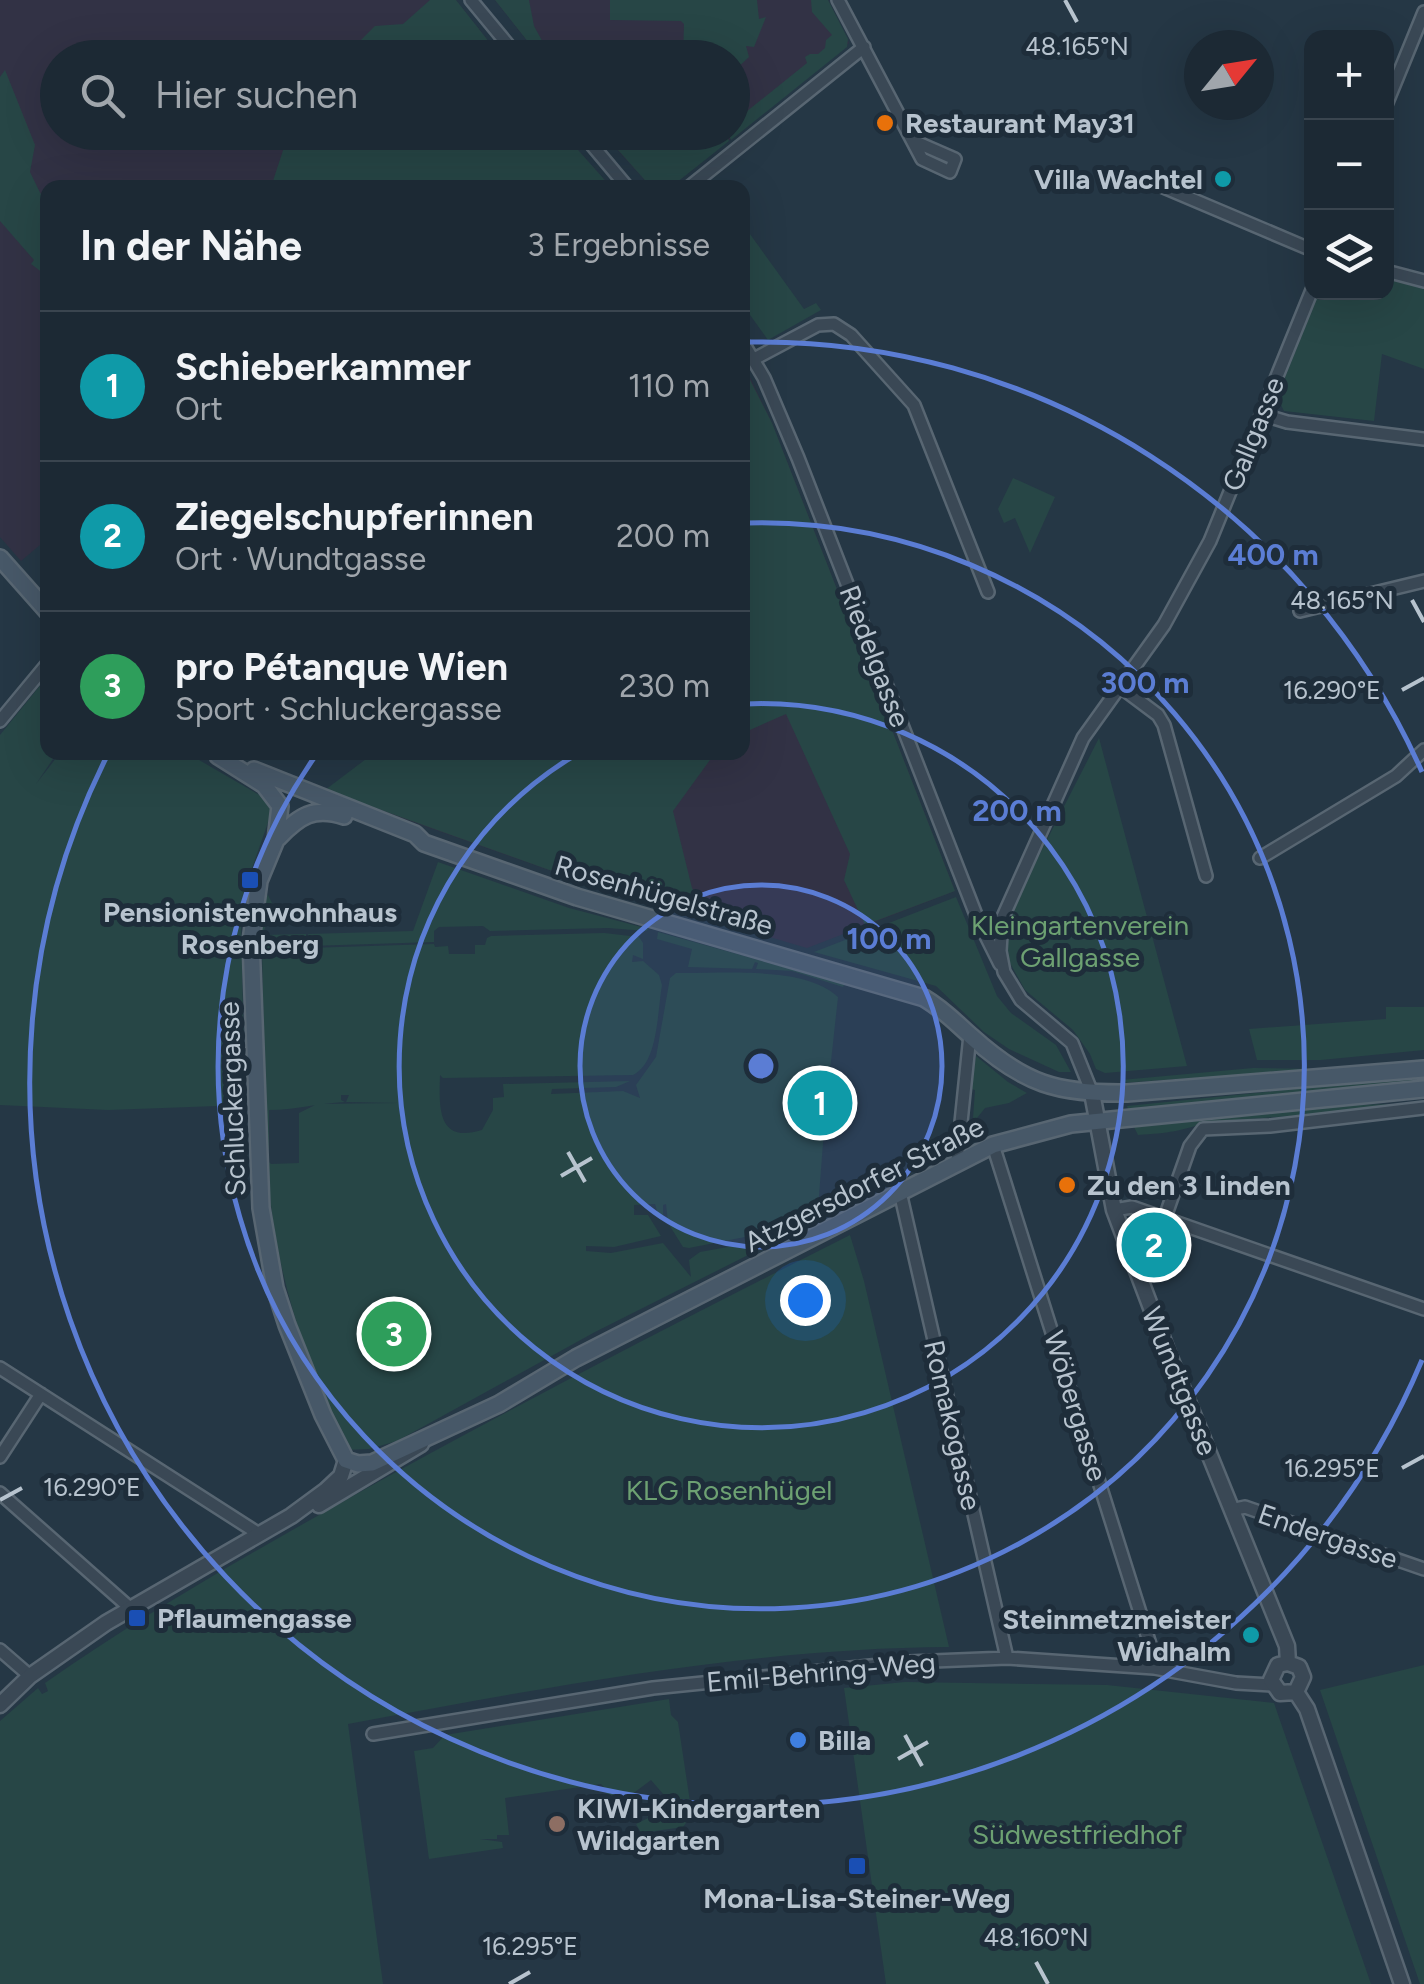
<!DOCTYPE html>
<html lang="de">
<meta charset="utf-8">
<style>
:root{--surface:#1c2934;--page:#25313c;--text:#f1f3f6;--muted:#a0a6ac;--line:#3a454f;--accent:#8bc7ff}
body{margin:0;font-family:Figtree,sans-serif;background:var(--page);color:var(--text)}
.controls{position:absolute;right:30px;top:30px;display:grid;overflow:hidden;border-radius:20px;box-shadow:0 10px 40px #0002}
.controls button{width:90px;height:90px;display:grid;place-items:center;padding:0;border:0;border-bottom:2px solid var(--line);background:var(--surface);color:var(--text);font:50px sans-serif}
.compass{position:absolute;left:1184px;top:30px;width:90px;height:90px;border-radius:50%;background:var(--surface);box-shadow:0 10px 40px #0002;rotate:60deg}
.you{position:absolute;left:805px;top:1300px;width:35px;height:35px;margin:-25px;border:8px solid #fff;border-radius:50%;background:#1a73e8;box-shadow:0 0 0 15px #1a73e833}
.badge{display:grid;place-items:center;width:65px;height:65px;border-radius:50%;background:var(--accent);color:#fff;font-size:32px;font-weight:700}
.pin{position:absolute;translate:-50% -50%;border:5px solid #fff;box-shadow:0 2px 10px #0006}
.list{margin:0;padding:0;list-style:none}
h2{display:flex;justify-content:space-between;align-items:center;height:130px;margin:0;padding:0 40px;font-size:42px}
h2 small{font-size:32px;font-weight:400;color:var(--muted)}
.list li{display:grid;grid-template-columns:65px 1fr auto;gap:30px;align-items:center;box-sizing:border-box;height:150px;padding:0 40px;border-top:2px solid var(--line)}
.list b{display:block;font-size:38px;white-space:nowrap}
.list p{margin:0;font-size:32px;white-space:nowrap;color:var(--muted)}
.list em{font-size:32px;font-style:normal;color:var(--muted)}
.icon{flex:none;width:55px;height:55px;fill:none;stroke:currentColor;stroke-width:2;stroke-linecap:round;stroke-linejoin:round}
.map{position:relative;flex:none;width:1424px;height:1984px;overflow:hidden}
.search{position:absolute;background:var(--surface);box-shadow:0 10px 40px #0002;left:40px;top:40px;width:710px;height:110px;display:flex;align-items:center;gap:25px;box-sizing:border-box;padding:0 35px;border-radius:55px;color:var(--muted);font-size:38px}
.panel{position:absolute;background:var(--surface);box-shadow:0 10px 40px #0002;left:40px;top:180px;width:710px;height:580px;border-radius:20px}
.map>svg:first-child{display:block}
.medical{fill:#323245}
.green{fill:#274646}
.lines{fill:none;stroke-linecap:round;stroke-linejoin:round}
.minor-casing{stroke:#586672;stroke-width:16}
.tertiary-casing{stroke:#586672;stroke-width:19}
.secondary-casing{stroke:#586672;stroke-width:20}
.minor{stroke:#3a4855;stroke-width:11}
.tertiary{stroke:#3a4855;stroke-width:14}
.secondary{stroke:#475868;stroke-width:15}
.ticks{fill:none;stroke:#b7c3ce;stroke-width:4}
.ring{fill:none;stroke:#5b7dd4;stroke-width:5}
.food-dot{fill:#e8710a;stroke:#1e2d3a;stroke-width:4}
.culture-dot{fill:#0f9aa8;stroke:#1e2d3a;stroke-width:4}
.transit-dot{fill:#1a4fb4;stroke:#1e2d3a;stroke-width:4}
.shop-dot{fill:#3f7fe0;stroke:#1e2d3a;stroke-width:4}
.education-dot{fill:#8d6e63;stroke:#1e2d3a;stroke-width:4}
.labels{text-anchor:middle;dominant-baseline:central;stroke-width:10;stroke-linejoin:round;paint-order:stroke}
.poi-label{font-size:28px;font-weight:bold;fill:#b7c3ce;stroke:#1e2d3a;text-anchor:start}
.street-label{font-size:28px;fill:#b7c3ce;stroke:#1e2d3a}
.park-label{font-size:28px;fill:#6da172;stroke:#1e2d3a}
.ticks-label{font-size:25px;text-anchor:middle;fill:#b7c3ce;stroke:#1e2d3a;stroke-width:10;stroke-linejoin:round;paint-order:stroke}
.centre{fill:#5b7dd4;stroke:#1e2d3a;stroke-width:5}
.ring-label{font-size:30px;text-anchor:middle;font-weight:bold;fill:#5b7dd4;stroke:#1e2d3a;stroke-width:10;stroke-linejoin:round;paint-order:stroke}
</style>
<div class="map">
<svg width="1424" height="1984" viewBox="0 0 1424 1984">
<rect width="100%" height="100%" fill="#253745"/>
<path class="medical" d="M0,0H456L501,57L58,58V132L563,133L611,187L48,188L47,539L21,561L0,537Z
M495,0H828L849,43L671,187H651L602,133L732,132V58L540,57Z
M743,363L772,423L955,891L807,948L580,881L340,796L409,753L742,752Z"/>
<path class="green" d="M430,0H456L501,57H344L375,26L403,24Z
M495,0H529L534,26L551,57H540Z
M610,0H757L759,19L766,17L754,47L746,46L749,57L733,72L732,58L683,57L684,24L681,21L610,20Z
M811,0H828L848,39L847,47L731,140L728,133L732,132L733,117L736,120L807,63L805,57L810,54H818L825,48L826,40L832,35L812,12Z
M5,70L35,145L30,172L47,207V276L31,264L34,260L0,221V77Z
M289,132L563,133L611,187H271Z
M672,132L683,133L697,150L720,133H726L729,141L671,187H651L618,150L631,139C651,147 655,147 672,132Z
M747,230L804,309L816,303L821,310L768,340L743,305V233Z
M1387,279L1424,289V369L1382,354L1374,421L1284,411L1277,397L1319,293L1386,292Z
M742,364L772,423L955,891L865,925L844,880L850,854L786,714L743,733Z
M1013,478L1055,497L1030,553L1015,518L1004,523L998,509Z
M47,677L48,752L57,753L36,784L60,753H187L268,800L271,814L244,891L241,920L245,1105L108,1110L0,1105V735Z
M1099,738L1187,1066L1105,1073L1096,1069L1090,1054L1073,1030L1025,990L1010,963L1006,938L1007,918Z
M374,753H715L673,811L692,888L710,918L580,881L325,790Z
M438,862L569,908L649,929L646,931L608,928L490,931L483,926L439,927L434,931V942L309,946L308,934L413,931Z
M268,895L274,907L262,935L306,934L307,948L434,944L435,947L448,946L449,954H475V945H485L487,938L491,936L604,933L639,937L643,943V959L633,955L632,962L643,961L659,975L662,985C657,1015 658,1063 633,1075L443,1078L440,1075C439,1107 437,1144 482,1130L493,1110V1098L504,1097L503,1084L630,1081L616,1087L552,1089L551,1094L623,1091L640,1098L636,1085L656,1057L670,978L676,973C721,974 805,965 838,997L828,1089L812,1088L809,1115L825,1117L818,1209L785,1229L689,1248L683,1247L668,1223L666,1204L663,1205V1217L658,1214L655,1204L634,1205V1215H648L661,1236L614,1247L586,1246V1251L611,1253L663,1243L691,1277L689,1260L700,1252L784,1237L595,1332L397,1441L369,1449L344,1450C303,1351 273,1269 267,1160L271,1164L299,1163V1113L317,1104L399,1103L346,1102L349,1095H341V1100L345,1102C317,1103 296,1110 269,1110V1149H266L261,899Z
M956,897L997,996L1011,1013L1056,1045L1071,1072H1059L1009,1049L984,1032L936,986L814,952Z
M658,932L823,978L845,984L843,987L792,971L756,969L758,963L755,962L752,969L688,967L692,949L657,939Z
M1386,1007H1424V1050L1321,1060H1257L1249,1029L1386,1019Z
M976,1056L1008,1082L1027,1093L1009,1103L985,1108L973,1123L972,1132L975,1090L971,1089Z
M1424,1059V1064C1323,1074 1223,1075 1122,1083L1121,1080L1253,1068L1319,1069Z
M1424,1076V1083L1128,1109L1127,1106Z
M1401,1104L1358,1111L1209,1122C1180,1131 1169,1133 1138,1135L1131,1121L1334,1105Z
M850,1235L864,1281L949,1647C751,1648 543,1688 348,1724L383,1984H0V1721L38,1688L42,1694L48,1691L45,1683C141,1616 242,1558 344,1501C510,1408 680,1321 850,1235Z
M1424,1665V1984H1420L1320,1690Z
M905,1682L1107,1685L1274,1703L1371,1984H886L844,1688Z
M669,1699L671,1715L678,1722L692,1815L683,1827L641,1833L636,1824L648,1818L645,1811L664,1795L651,1780L631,1795L608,1804L606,1789L601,1784L505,1798L509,1835H497V1839H480L502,1842L503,1848L429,1859L414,1751L433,1748L445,1735Z"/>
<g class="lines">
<g class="minor-casing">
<path id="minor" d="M471,0L519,58
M838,0L922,159L950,172L955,159L916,142
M1386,105L1424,12
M581,132L628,188
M1149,181L1312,250
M688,188L864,47
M1386,271L1424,281
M742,341L764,378L798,458L978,920L1000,964
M754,359L818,325L834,324L851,335L914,405L988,592
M1261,414L1287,422L1424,439
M1300,611L1424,581
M1122,688L1158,715L1164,725L1206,876
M0,721L48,663
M1260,858L1396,776L1424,750
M1092,1093L1072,1043L1021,1000L1004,972L1000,951L1002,919L1083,738L1164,625L1210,541L1312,290
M993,1145L1154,1657V1668
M957,1161L970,1035
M900,1192L1007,1658
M1114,1210L1132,1207L1424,1309
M1164,1220L1190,1146L1203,1129L1270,1126L1424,1108
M0,1368L259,1534
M0,1457L41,1394
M0,1493L130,1608
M1231,1510L1245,1507L1424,1569
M0,1650L30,1676
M373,1734L653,1688L909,1662L1007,1658L1154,1668L1236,1683L1273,1685"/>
</g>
<g class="tertiary-casing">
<path id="tertiary" d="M1092,1093L1114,1210L1167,1350L1287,1646L1288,1663
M319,1505L421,1444
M1288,1663L1278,1665L1271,1680L1280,1693L1296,1692
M1288,1663L1299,1667L1303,1677L1296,1692
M1296,1692L1307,1709L1402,1984
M0,1705L30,1676L106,1623L291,1516L325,1491L341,1476L346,1460"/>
</g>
<g class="secondary-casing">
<path id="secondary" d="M0,558L48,612
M218,756L264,785L280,806L276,840L259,881L251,941L261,1208L275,1288L287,1325L323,1415L346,1460L358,1464L372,1463L499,1404L576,1358L993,1145L1071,1124L1424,1089
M254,770L415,834L424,843L577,897L924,998C943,1009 956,1023 972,1037C1024,1084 1057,1094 1127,1093L1424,1069
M278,838C299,816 314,806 344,816"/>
</g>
<use href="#minor" class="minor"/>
<use href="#tertiary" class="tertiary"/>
<use href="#secondary" class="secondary"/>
</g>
<path class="ticks" d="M1065,0L1077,22M1412,600L1424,622M1402,690L1424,678M568,1152L585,1182M561,1176L592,1158M1402,1468L1424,1456M0,1500L22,1488M905,1735L922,1766M898,1759L928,1742M1036,1962L1048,1984M509,1984L530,1972"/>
<circle cx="761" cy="1066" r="181" fill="#5b7dd4" fill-opacity=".12"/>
<g class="ring">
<circle cx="761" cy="1066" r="181"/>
<path d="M745 704A362 362 0 1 1 577 754"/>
<path d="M747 523A543 543 0 1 1 316 755"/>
<path d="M1422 1360A724 724 0 1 1 108 754M748 342A724 724 0 0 1 1422 772"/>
</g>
<g class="food-dot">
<circle cx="885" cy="123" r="10"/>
<circle cx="1067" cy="1185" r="10"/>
</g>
<g class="culture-dot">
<circle cx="1223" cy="179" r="10"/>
<circle cx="1251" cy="1635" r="10"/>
</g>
<g class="transit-dot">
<rect x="240" y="870" width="20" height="20" rx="5"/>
<rect x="127" y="1608" width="20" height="20" rx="5"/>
<rect x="847" y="1856" width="20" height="20" rx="5"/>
</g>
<circle class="shop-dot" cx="798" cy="1740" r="10"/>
<circle class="education-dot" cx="557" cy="1824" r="10"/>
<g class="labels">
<g class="poi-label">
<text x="905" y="123">Restaurant May31</text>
<text x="1203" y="179" text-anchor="end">Villa Wachtel</text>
<text x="250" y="912" text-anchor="middle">Pensionistenwohnhaus<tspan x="250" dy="32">Rosenberg</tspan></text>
<text x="1087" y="1185">Zu den 3 Linden</text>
<text x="157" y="1618">Pflaumengasse</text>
<text x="1231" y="1619" text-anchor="end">Steinmetzmeister<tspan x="1231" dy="32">Widhalm</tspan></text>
<text x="818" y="1740">Billa</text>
<text x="577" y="1808">KIWI-Kindergarten<tspan x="577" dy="32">Wildgarten</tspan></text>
<text x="857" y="1898" text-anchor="middle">Mona-Lisa-Steiner-Weg</text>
</g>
<g class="street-label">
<text transform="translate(1253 434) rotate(-68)">Gallgasse</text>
<text transform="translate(875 656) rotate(69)">Riedelgasse</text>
<text transform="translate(664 895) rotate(16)">Rosenhügelstraße</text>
<text transform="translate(232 1099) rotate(-92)">Schluckergasse</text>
<text transform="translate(864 1184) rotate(-27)">Atzgersdorfer Straße</text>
<text transform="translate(1180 1381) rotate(68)">Wundtgasse</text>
<text transform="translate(1076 1406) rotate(73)">Wöbergasse</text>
<text transform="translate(953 1425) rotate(77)">Romakogasse</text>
<text transform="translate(1328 1536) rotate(19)">Endergasse</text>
<text transform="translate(821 1672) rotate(-5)">Emil-Behring-Weg</text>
</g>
<g class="park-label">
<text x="1080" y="925">Kleingartenverein<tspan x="1080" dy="32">Gallgasse</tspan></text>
<text x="729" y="1490">KLG Rosenhügel</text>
<text x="1077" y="1834">Südwestfriedhof</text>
</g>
</g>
<g class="ticks-label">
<text x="1077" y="55">48.165°N</text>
<text x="1342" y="609">48.165°N</text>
<text x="1332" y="699">16.290°E</text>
<text x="1332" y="1477">16.295°E</text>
<text x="92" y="1496">16.290°E</text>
<text x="1036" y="1946">48.160°N</text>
<text x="530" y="1955">16.295°E</text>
</g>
<circle cx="761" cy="1066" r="15" class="centre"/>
<g class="ring-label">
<text x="1273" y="565">400 m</text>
<text x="1145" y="693">300 m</text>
<text x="1017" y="821">200 m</text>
<text x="889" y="949">100 m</text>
</g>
</svg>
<div class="controls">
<button>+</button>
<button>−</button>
<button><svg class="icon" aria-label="layers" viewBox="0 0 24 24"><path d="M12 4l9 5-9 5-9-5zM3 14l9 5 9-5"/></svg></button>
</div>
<svg class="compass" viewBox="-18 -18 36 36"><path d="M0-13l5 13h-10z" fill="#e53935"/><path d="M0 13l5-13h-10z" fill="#a0a6ac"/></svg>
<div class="you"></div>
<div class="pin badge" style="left:820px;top:1103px;background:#0f9aa8">1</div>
<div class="pin badge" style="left:1154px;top:1245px;background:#0f9aa8">2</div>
<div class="pin badge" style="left:394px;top:1334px;background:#2e9e5b">3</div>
<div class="search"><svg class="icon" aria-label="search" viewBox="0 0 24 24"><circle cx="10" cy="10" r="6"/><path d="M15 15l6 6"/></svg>Hier suchen</div>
<section class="panel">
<h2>In der Nähe<small>3 Ergebnisse</small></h2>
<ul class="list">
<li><span class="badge" style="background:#0f9aa8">1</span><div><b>Schieberkammer</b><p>Ort</p></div><em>110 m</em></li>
<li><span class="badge" style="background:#0f9aa8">2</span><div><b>Ziegelschupferinnen</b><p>Ort · Wundtgasse</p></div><em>200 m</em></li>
<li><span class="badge" style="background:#2e9e5b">3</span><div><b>pro Pétanque Wien</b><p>Sport · Schluckergasse</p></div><em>230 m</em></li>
</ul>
</section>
</div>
